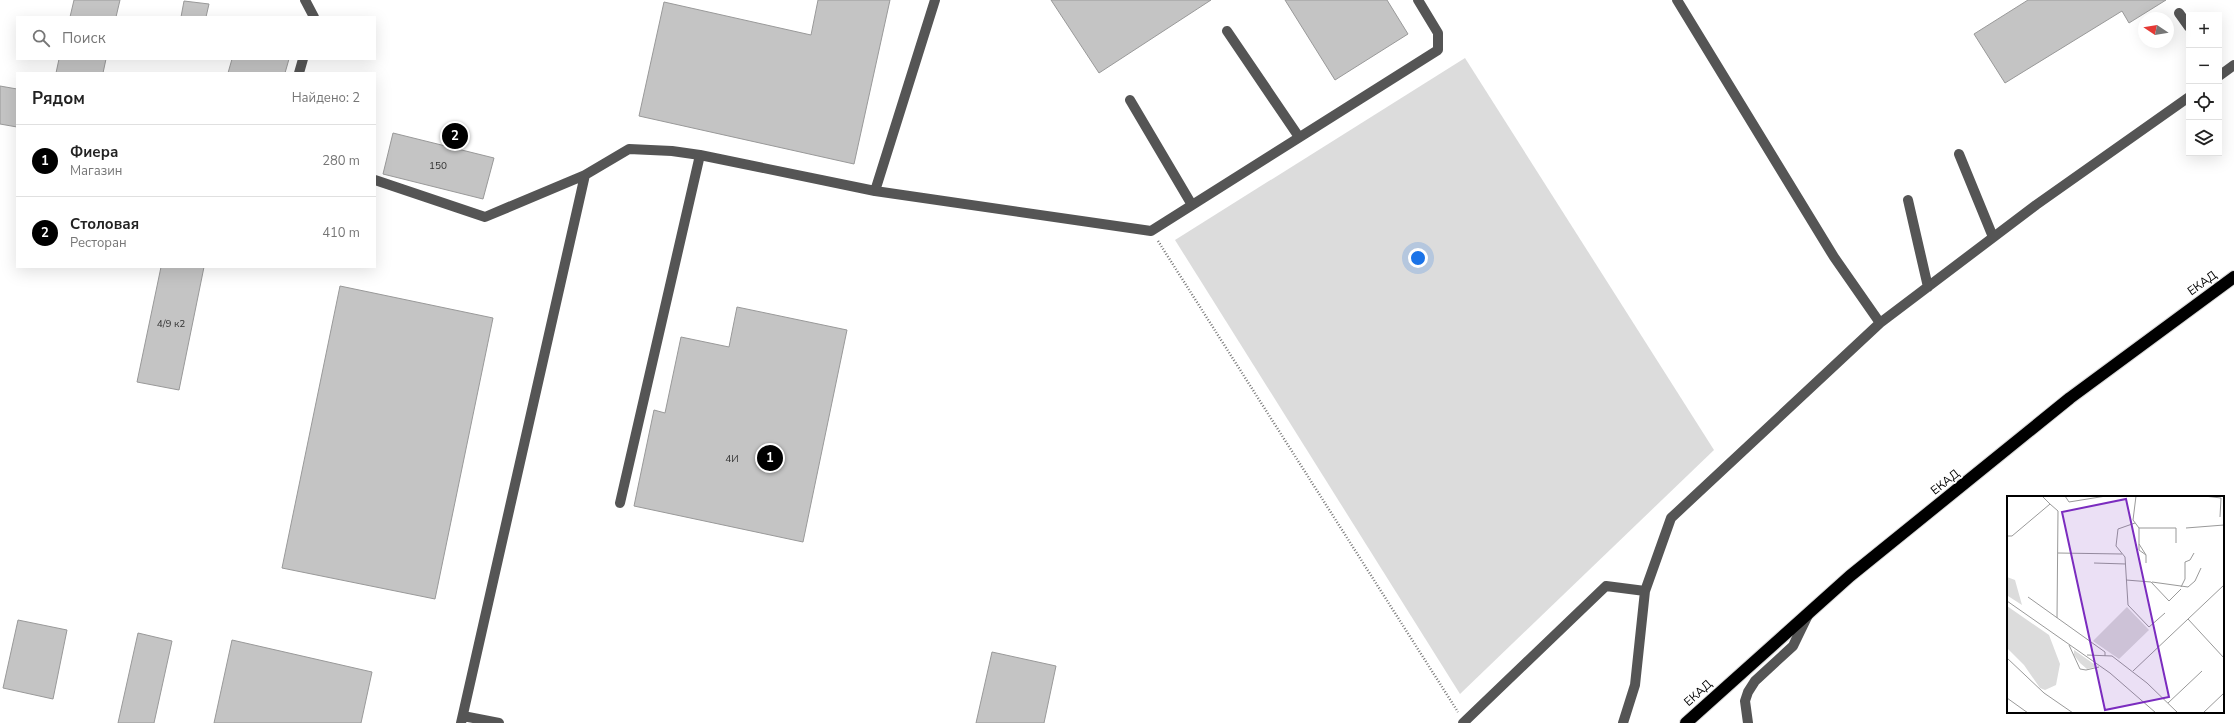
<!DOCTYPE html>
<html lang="ru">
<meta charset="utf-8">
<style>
:root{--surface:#fff;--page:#f2f2f2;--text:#222;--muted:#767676;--line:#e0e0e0;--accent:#000}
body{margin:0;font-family:"Nunito Sans",sans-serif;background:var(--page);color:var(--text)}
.controls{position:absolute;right:12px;top:12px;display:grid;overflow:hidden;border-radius:0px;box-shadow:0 4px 16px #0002}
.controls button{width:36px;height:36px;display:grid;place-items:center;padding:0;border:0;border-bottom:1px solid var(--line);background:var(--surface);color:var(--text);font:20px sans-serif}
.compass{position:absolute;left:2138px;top:12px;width:36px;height:36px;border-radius:50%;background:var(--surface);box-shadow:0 4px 16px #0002;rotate:282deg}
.you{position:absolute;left:1418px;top:258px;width:14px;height:14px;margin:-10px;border:3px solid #fff;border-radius:50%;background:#1a73e8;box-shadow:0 0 0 6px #1a73e833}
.badge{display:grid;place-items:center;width:26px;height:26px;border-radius:50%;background:var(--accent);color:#fff;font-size:13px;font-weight:700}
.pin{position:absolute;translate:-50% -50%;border:2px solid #fff;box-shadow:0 1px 4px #0006}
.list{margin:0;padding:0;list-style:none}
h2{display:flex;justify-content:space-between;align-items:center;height:52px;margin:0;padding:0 16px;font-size:17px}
h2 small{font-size:13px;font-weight:400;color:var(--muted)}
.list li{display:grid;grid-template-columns:26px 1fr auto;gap:12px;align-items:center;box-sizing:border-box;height:72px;padding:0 16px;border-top:1px solid var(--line)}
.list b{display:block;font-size:15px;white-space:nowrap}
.list p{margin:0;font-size:13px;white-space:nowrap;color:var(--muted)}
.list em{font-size:13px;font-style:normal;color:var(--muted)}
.icon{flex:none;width:22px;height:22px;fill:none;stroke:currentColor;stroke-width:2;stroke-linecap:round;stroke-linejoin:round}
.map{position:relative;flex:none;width:2234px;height:723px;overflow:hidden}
.search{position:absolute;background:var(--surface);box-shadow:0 4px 16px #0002;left:16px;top:16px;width:360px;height:44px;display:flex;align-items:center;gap:10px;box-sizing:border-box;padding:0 14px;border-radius:0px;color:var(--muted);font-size:15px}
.panel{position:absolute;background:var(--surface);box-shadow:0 4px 16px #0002;left:16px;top:72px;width:360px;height:196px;border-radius:0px}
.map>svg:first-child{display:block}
.green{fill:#dcdcdc}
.building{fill:#c4c4c4;stroke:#999}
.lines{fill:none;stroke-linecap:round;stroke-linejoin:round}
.highway-casing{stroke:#dbdbdb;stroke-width:14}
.path{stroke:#777;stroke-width:2.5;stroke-dasharray:1 2;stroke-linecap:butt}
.minor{stroke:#555;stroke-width:10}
.highway{stroke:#000;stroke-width:12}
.labels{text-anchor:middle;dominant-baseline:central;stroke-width:3.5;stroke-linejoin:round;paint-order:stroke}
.number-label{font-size:10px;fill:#313131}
.street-label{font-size:12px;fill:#000;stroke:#fff}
.inset-road{fill:none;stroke:#999;stroke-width:1}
.view{fill:#7b2cbf;fill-opacity:0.15;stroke:#7b2cbf;stroke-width:2}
.inset-edge{fill:none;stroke:#000;stroke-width:2}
</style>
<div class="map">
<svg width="2234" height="723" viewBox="0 0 2234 723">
<rect width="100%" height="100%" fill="#fff"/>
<path class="green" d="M1465,58L1714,450L1460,694L1175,240Z"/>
<path class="building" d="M74,0H120L116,17H70Z
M818,0H890L854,164L639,116L664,2L811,35Z
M1051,0H1211L1099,73Z
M1285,0H1387L1408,34L1335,80Z
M2028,0H2166L2129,23L2122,11L2005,83L1974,34Z
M184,1L209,4L206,17H181Z
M59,59H106L103,73H56Z
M232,59H289L285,73H228Z
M0,86L17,89V127L0,124Z
M393,133L494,158L483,199L383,174Z
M161,267H204L179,390L137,382Z
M340,286L493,318L435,599L282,568Z
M737,307L847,330L803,542L634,506L654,410L665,413L681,337L729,347Z
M18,620L67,630L53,699L3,688Z
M138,633L172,641L154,723H118Z
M232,640L372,672L361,723H214Z
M992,652L1056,666L1044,723H976Z"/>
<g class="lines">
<g class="highway-casing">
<path id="highway" d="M1686,723L1850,576L2070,398L2234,277"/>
</g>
<path class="path" d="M1158,241L1458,712"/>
<path class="minor" d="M305,0L314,17
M1677,0L1834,257L1880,323
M2179,13L2189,27
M1227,31L1299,137
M299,73L303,59
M2219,76L2234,65
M1130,100L1192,205
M1959,154L1993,237
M375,180L485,217L585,175L629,149L672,151L700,155L875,191L1151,231L1438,50V33L1418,0
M875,191L935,0
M1908,200L1928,287
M620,503L700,155
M463,716L499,723
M461,723L585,175
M1463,723L1606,586L1645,591
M1623,723L1635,685L1645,591L1671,518L1880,323L2036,205L2189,97
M1748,723L1745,701L1748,692L1755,681L1793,646L1808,615"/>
<use href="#highway" class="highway"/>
</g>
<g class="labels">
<g class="number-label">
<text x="438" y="166">150</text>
<text x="171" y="324">4/9 к2</text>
<text x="732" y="459">4И</text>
</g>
<g class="street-label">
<text transform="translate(2202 283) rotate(-36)">ЕКАД</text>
<text transform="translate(1945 482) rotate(-39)">ЕКАД</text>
<text transform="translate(1698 693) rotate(-42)">ЕКАД</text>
</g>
</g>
<g transform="translate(2007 496)">
<rect width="217" height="217" fill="#fff"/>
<path d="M0,81L8,84L15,109L1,100ZM0,110L42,139L53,168L49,189L38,194L33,192L17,169L0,152ZM120,111L142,134L112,163L86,145ZM67,154L87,168L88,171L80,173L73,167L67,159Z" fill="#dcdcdc"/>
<path class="inset-road" d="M58,0L62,6L99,0M129,0L126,24L132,32V54L139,59M197,0L214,2L213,21M43,8L51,15L50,122M128,27L111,33L109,50L118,61L121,109L142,131L158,117M132,32H169V47M179,32L217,29M0,40H5L43,8L35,0M132,48L139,59V67M51,57L115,58M87,67L119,68M119,84L144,86L162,105L174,93M145,86L181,91L188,85L194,72M174,91L178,83V66L183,64L187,57M21,101L98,156V160M0,105L103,177L149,217M181,123L217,162M62,149L73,173L79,174L92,171M80,159L105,160L140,187L171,217M0,162L37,197L66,217M126,175L217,89M0,202L21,217M161,207L195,175M196,217L217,197"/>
<path class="view" d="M119,3L162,201L98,214L55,16Z"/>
<rect width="217" height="217" class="inset-edge"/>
</g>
</svg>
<div class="controls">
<button>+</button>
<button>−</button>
<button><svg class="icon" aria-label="locate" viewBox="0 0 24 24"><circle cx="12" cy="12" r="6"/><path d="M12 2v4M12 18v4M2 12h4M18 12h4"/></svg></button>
<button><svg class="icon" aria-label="layers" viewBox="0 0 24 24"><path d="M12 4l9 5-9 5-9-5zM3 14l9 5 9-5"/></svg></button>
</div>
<svg class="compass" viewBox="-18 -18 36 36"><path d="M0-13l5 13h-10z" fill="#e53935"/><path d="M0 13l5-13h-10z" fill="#767676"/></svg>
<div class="you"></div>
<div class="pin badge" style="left:770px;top:458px">1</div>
<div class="pin badge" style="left:455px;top:136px">2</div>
<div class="search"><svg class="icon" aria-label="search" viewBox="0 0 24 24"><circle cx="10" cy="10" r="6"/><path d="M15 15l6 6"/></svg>Поиск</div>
<section class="panel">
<h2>Рядом<small>Найдено: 2</small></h2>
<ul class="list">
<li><span class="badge">1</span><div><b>Фиера</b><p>Магазин</p></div><em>280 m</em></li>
<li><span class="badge">2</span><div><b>Столовая</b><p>Ресторан</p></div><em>410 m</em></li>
</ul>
</section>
</div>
